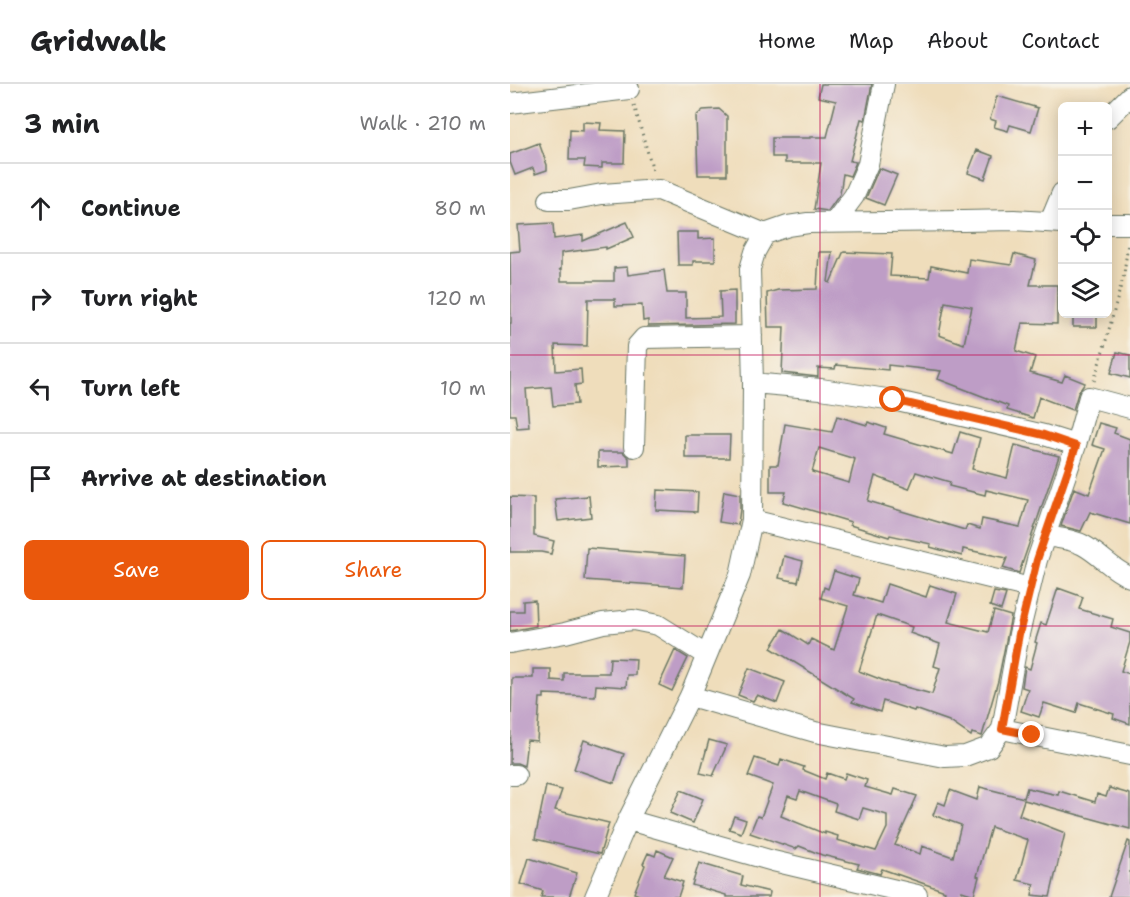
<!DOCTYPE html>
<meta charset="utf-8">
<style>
:root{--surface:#fff;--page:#f2f2f2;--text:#202124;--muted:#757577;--line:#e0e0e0;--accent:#ea580c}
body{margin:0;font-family:"Shantell Sans",sans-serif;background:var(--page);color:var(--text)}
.controls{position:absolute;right:18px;top:18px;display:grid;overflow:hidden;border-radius:9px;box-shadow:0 3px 15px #0003}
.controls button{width:54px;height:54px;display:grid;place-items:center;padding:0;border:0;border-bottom:2px solid var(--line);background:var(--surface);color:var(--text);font:30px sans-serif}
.stop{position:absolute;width:18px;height:18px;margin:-14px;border:4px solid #ea580c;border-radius:50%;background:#fff}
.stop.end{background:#ea580c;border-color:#fff;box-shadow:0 2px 6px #0008}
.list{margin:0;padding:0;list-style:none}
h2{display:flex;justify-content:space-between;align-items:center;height:78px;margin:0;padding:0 24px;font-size:26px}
h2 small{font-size:20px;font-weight:400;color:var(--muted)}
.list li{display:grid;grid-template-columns:39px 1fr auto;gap:18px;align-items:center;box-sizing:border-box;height:90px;padding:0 24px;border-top:2px solid var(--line)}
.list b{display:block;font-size:22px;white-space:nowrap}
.list em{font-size:20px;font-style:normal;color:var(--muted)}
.actions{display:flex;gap:12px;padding:18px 24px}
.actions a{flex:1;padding:14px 0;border:2px solid var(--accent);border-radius:9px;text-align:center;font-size:21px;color:var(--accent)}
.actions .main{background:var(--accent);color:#fff}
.icon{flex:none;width:33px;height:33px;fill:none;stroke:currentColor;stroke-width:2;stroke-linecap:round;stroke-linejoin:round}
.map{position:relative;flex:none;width:620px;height:813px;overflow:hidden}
header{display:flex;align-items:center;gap:36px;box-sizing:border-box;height:84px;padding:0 30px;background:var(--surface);border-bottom:2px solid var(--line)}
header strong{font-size:28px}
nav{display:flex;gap:33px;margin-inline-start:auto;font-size:21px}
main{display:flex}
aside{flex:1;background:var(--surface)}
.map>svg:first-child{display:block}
.building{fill:#be9dc6;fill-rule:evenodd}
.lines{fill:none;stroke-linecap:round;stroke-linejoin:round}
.street-casing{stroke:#687563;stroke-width:22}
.path{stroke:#687563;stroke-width:3;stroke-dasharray:1.5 4.5;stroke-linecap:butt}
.street{stroke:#fff;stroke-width:20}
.route{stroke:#ea580c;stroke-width:8}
.grid{fill:none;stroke:#c2185b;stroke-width:1.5;stroke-opacity:0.55}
</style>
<header>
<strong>Gridwalk</strong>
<nav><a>Home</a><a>Map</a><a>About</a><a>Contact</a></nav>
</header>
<main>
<aside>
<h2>3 min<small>Walk · 210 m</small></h2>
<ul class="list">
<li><svg class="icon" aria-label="ahead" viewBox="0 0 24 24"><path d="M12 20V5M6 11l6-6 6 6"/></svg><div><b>Continue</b></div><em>80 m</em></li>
<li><svg class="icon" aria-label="right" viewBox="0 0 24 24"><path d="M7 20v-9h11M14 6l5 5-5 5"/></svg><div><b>Turn right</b></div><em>120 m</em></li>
<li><svg class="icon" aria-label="left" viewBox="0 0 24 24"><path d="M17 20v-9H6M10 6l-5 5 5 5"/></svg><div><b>Turn left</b></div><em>10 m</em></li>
<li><svg class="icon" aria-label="arrive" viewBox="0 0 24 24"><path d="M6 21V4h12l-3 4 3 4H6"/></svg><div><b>Arrive at destination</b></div></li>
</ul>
<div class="actions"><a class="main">Save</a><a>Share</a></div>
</aside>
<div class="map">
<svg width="620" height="813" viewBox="0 0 620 813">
<rect width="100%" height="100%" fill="#f7f3e8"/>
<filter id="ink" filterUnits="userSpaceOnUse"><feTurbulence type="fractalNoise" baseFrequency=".0167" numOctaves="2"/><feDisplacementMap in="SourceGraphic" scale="12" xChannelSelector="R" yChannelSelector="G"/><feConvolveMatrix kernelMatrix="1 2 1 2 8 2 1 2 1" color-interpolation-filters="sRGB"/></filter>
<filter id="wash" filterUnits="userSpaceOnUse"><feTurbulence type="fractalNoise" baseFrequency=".008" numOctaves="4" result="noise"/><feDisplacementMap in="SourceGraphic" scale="24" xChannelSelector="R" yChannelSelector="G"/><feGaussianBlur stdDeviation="1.35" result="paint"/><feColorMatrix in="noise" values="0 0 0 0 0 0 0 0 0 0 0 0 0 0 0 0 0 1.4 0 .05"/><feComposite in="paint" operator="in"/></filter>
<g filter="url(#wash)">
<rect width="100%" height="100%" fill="#efddbb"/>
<g id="blocks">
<path class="building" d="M311,0H362L355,36L351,35L340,77L346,78L340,92L333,90L330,110L318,127L304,125L311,79H275V73H262V54H300V53H317L326,17L308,13Z
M487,12L528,24L521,47L500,41L498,47L484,43L486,37L480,35Z
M209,25L217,32V91H188L186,32L193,26Z
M73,38L91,39L90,46L115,47L114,79H92V84L74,83L75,76H59L60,46L73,47Z
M29,59L37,81V86L25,90L23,84L5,91L0,78V70Z
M467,66L483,72L475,95L458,89Z
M369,84L387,91L374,121L356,114Z
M117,138L124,153L96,165V163L51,169V185L49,186H51V197H104V184L117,183L118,191L154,186L157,209H176V234L211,233L210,207L225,206V240L138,242V236L133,237L132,221L105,222V215H78L77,262L45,261L46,287L71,285L72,300L65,301L67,320L43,322L41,303L16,305L19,343L7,344L5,331H0V239H1L0,168L10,167L8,141L43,139L44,155L73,151V157Z
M167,148H188V155L205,154V177H183V181H168Z
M309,168H322L318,198L320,199L333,169L334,168L382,170L380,192L419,194L421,182L457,189L459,175L501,181L504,170L526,176L520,201H547V240L512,239L506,267L525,273L520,289L552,298L555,291L575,299L568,309L563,326L529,313L523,334L497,326L498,322L428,295L431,287L378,281V286L326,281L325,285L308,284V293L272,289L274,243H258L257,209L268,206L307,205ZM435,218L462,223L454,260L429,251Z
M563,230H587V243H563Z
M607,268L620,271V294L601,289Z
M327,332L357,341L358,338L376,344L374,350L443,370L450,348L470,354L462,385L497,394L505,361L549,372L509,489L493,484L497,474L453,465L452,472L420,463L421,460L380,451L379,453L340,441L341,438L273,418L276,408H260V381H268L275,340L322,348ZM309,364L345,375L339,399L302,388ZM406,388L440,398L439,402L475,411L476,406L518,416L510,443L472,435L470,445L457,441L455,446L358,417L365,392L399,405Z
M589,339L606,344L604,349L620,355V440L580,428L571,447L551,442L564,404L579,410L595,365L582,361Z
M175,351H220L219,374H175Z
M88,368H113L119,374V382L88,383Z
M147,406L188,408L187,428L146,426Z
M214,407L230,410V425L228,441L209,438Z
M79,412L81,433L48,437L45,415Z
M0,413L24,414V452L44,457L41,470L31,468H0Z
M77,464L175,472L173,503L75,496Z
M274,472L293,477L288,498L269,494Z
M324,487L349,495L344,511L371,519L377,500L416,513L420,501L447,510L438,538L478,548L484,527L501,532L488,597L472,652L462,649L461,652L439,637L405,625L404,627L373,617L370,628L342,618L344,615L261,564L273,545L298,561L301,555L324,566L338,522L311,514L314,503L318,505ZM367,531L402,543L400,549L430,560L424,582L430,584L422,610L380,599L349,587Z
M548,504L573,513L569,525L603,535L601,543L620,549V558L611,587L620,590V640L603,634L604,630L569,619L566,629L534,619L529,633L511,627L518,605L512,603L515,583L520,585L527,559L525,558L531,539L536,541Z
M484,508L496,510L491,526L480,522Z
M25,516L26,542L0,547V527H13V517Z
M165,566L178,574L162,607L149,601Z
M100,574L126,575L125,591H117L116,603L86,601L85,612L34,610V614H30L27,657L17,656L14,682L7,679H0L2,594H23V585H41V596L54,597V589H99Z
M239,584L275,598L267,619L247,611L243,617L228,611Z
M74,656L114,670L104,699L64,685Z
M199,656L217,661L203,692L190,689Z
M245,674L269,682L271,675L294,683L293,686L315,695L317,689L334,695L336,689L357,696L355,703L383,711L385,705L407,712L385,761L410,770L412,762L443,773L451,741L423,731L428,718L435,721L440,706L467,716L470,703L514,714L517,704L548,711L549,707L585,718L587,710L596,713L599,704L620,710V745L514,716L509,731L555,749L540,813L522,811L524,800L507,796L518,756L481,743L467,792L469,793L464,811L452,807L451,813H433L435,807L372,785L370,790L347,784L349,780L312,771L289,762L286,765L240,749L247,732L251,733L263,701L238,692ZM290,707L326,720L324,727L349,735L353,724L377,731V744L366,767L327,756L328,752L315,748V750L271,732L278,712L287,715Z
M36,702L52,706L45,726L99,739L90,770L25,755Z
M171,706L193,715L183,739L160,729Z
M224,732L236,736L231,749L219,745Z
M618,757L620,758V813H599Z
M147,766L163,773L154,792L173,798L168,813H134L124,809L135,781L133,780L138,769L145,772Z
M19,774L67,789L59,813H31L33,807L11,800Z
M189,779L233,792L231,801L260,808L259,813H216V811L182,801Z"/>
</g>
</g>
<g filter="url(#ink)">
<use href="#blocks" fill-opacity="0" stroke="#687563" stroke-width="1.5"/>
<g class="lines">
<g class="street-casing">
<path id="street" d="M0,19L119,5
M598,34L620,12
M39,116H59L92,110L149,106L255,150
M540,138L552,109
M324,139L344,112L358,80L374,0
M598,140H620
M243,299L311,305L383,316L534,351L566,361
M124,363L127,262L134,254L242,252
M242,436L520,504
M536,452C548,454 562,455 573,461C590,470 602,486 620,493
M0,559L55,549L93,539L123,536L148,541L196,571
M180,612L305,648L435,673L455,672L479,663L492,645L620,671
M492,645L509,550L527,476L566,361L579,313L620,324
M0,691H6
M118,736L263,777L407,811
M85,813L118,736L180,612L230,491L242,436L243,299L240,185L245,168L255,150L278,142L298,139L453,137L504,136L552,139"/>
</g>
<path class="path" d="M124,21L144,90
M584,297L597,253L614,190L618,158"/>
<use href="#street" class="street"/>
</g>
</g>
<g class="lines" filter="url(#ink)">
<path class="route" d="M383,316L534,351L566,362L527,476L509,550L492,645L522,651"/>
</g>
<path class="grid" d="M310,0V813M0,271H620M0,542H620"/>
</svg>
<div class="controls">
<button>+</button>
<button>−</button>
<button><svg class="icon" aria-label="locate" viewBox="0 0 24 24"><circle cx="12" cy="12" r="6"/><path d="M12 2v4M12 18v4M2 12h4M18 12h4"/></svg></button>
<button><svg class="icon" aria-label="layers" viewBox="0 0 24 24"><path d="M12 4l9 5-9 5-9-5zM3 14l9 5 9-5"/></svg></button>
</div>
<div class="stop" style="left:383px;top:316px"></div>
<div class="stop end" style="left:522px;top:651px"></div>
</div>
</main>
